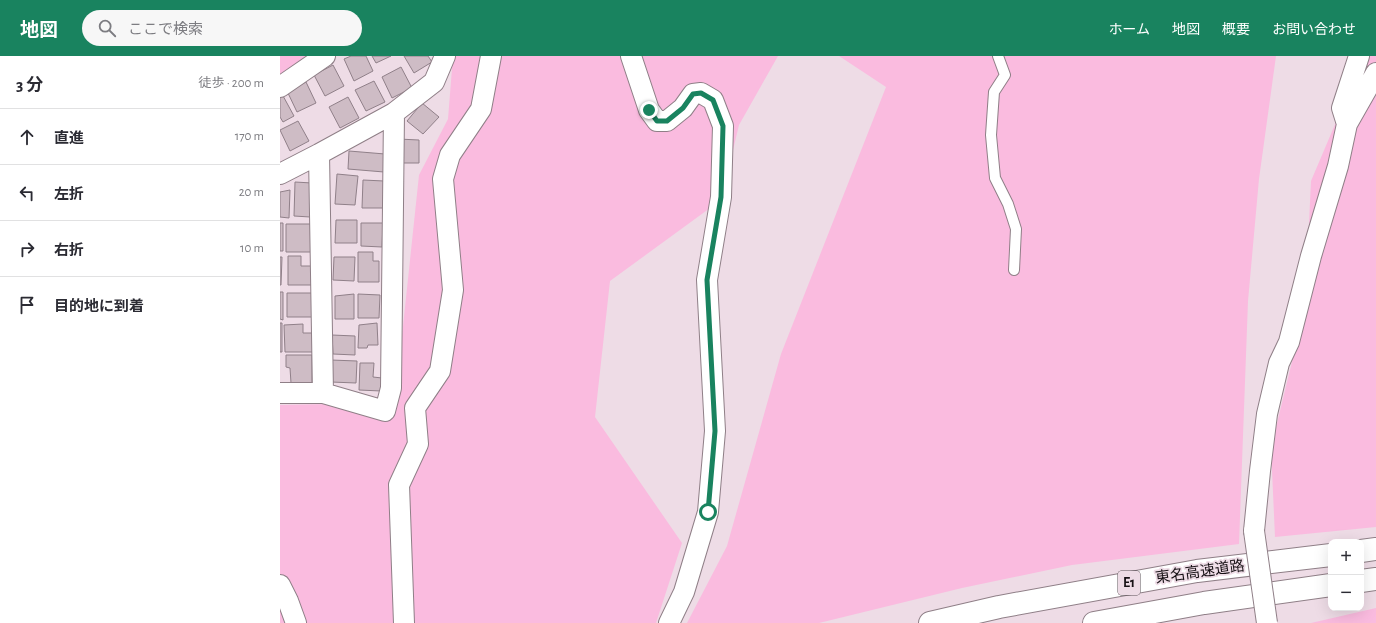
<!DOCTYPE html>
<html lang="ja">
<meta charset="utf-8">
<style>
:root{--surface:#fff;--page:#f7f7f7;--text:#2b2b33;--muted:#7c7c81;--line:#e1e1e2;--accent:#19835f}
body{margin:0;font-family:"Alegreya Sans","Noto Sans JP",sans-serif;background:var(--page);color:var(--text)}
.controls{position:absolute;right:12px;bottom:12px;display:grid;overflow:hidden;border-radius:8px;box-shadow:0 4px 16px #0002}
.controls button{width:36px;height:36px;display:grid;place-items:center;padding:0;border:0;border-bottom:1px solid var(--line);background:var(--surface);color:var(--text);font:20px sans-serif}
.stop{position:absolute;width:12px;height:12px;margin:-9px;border:3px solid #19835f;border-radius:50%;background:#fff}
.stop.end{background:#19835f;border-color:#fff;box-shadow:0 1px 4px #0008}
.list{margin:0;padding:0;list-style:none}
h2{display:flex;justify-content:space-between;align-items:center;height:52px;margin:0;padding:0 16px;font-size:17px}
h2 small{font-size:13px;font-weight:400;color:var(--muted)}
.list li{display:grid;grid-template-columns:26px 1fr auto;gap:12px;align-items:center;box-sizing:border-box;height:56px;padding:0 16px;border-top:1px solid var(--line)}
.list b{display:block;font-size:15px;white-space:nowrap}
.list em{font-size:13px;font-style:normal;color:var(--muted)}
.icon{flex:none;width:22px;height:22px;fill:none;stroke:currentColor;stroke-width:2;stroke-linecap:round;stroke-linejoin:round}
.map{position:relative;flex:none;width:1096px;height:567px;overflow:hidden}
header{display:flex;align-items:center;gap:24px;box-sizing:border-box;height:56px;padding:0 20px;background:var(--accent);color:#fff}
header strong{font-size:19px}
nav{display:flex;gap:22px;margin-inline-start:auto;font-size:14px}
.search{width:280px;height:36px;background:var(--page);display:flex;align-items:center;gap:10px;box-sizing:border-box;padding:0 14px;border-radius:22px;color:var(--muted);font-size:15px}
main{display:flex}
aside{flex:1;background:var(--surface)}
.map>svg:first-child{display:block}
.green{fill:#fabbdf}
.building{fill:#cebcc5;stroke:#908089}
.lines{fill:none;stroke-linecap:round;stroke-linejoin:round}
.service-casing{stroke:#8f7f87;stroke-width:12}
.minor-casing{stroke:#8f7f87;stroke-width:22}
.motorway-casing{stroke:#8f7f87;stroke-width:24}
.service{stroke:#fff;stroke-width:10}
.minor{stroke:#fff;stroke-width:20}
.motorway{stroke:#fff;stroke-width:22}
.minor-bridge-casing{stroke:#8f7f87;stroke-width:22;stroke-linecap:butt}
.minor-bridge{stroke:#fff;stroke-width:20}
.route{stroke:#19835f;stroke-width:5}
.labels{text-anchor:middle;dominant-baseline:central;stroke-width:3.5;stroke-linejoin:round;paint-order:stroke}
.shield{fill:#eedce6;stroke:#584e54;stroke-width:1}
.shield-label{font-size:14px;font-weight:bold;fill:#171115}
.street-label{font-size:15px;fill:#171115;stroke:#eedce6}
</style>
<header>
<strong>地図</strong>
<div class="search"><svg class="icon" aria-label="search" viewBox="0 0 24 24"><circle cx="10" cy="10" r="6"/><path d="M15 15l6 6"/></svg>ここで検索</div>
<nav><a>ホーム</a><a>地図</a><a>概要</a><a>お問い合わせ</a></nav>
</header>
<main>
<aside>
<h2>3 分<small>徒歩 · 200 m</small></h2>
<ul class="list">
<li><svg class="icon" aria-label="ahead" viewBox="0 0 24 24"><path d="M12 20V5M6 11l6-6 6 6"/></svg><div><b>直進</b></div><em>170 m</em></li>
<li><svg class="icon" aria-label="left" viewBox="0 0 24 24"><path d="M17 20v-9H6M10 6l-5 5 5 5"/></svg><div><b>左折</b></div><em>20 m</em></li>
<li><svg class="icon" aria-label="right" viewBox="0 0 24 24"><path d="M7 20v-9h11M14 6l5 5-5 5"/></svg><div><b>右折</b></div><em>10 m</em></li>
<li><svg class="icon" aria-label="arrive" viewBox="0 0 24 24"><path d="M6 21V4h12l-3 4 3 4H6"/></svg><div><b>目的地に到着</b></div></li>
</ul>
</aside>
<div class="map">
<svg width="1096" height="567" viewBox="0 0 1096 567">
<rect width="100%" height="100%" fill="#eedce6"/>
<path class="green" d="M0,0H30L0,23Z
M173,0H498L459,69L441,144L330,225L315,361L402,487L376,567H0V349L52,348L108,364L117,327L139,119L168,63Z
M559,0H996L979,123L968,245L959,488L792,509L682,532L539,567H407L447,490L501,298L606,31Z
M1084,0H1096V471L995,481L991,392L1017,285L1028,188L1031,125Z
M1096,552V567H1031Z"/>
<path class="building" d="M71,0H86L93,15L74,25L64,3Z
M92,0H111L96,7Z
M124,0H148L152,6L134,17Z
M53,9L64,30L45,40L34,19Z
M121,11L132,32L112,42L102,21Z
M94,25L105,46L86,55L75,34Z
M26,26L36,47L17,56L7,35Z
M2,38L14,60L3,66L0,61V39Z
M68,41L79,62L60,72L49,51Z
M142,47L159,61L143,78L127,65Z
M18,65L29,85L10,95L0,74Z
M118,83L139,84V107H117Z
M69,95L105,98L104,116L68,113Z
M57,118L78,120L75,149L55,148Z
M83,124L104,125L103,152H82Z
M15,126L32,127L30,161L14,160Z
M10,134L9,162L0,161V136Z
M56,164H77V187H55Z
M0,167H3V195H0Z
M81,167H103L102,191L81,190Z
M6,168H32V196H6Z
M78,196H93V205H99V226H78Z
M8,200H21V210H33V229H8Z
M0,201H2L1,229H0Z
M54,201H75L74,225L53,224Z
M0,236H3V264L0,263Z
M7,237H33V261H7Z
M74,238V263H55V240Z
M78,238L100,239L99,262H78Z
M0,267H2V296H0Z
M97,267L98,289H88L87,292H78L79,269Z
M23,268V277H33V296H5L4,269Z
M52,279L75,280V299L53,298Z
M6,299H32V327H11L10,312L6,311Z
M51,304L77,305L76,327L51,326Z
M80,307H94L93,321L102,322L101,335L79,334Z"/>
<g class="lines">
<g class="service-casing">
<path id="service" d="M718,0L725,19L714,36L711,79L715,122L728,148L736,173L734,214"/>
</g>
<g class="minor-casing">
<path id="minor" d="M351,0L369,54L377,65H387L403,52L413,38L421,37L433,44L443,70L441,141L427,224L435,375L428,456L404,536L389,567
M0,31L45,0
M1067,68L1062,52L1079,0
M39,98L43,337
M0,118L39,98L114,57L154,26L165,0
M0,337H43L105,355L111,332L114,57
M974,475L980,415L987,358L999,307L1009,286L1031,200L1058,110L1067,68L1096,17
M0,529L8,545L16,567
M124,567L119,429L138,388L135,352L160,315L173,234L163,123L170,99L201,53L211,0"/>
</g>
<g class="motorway-casing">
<path id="motorway" d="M1081,495L1096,493
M1081,525L1096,523
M650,567L719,551L917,515L1051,499
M814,567L924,547L1051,529"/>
</g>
<use href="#service" class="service"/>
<use href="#minor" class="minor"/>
<use href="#motorway" class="motorway"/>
<g class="minor-bridge-casing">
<path id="minor-bridge" d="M974,475L987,567"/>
</g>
<use href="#minor-bridge" class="minor-bridge"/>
</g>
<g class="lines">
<path class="route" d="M369,54L377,65H387L403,52L413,38L421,37L433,44L443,70L441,141L427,224L435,375L428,456"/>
</g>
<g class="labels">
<rect class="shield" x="838" y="515" width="22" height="24" rx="3"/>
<g class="shield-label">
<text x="849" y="527">E1</text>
</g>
<g class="street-label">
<text transform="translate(920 516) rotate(-8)">東名高速道路</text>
</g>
</g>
</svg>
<div class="controls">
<button>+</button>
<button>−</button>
</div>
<div class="stop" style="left:428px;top:456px"></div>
<div class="stop end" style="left:369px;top:54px"></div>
</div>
</main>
